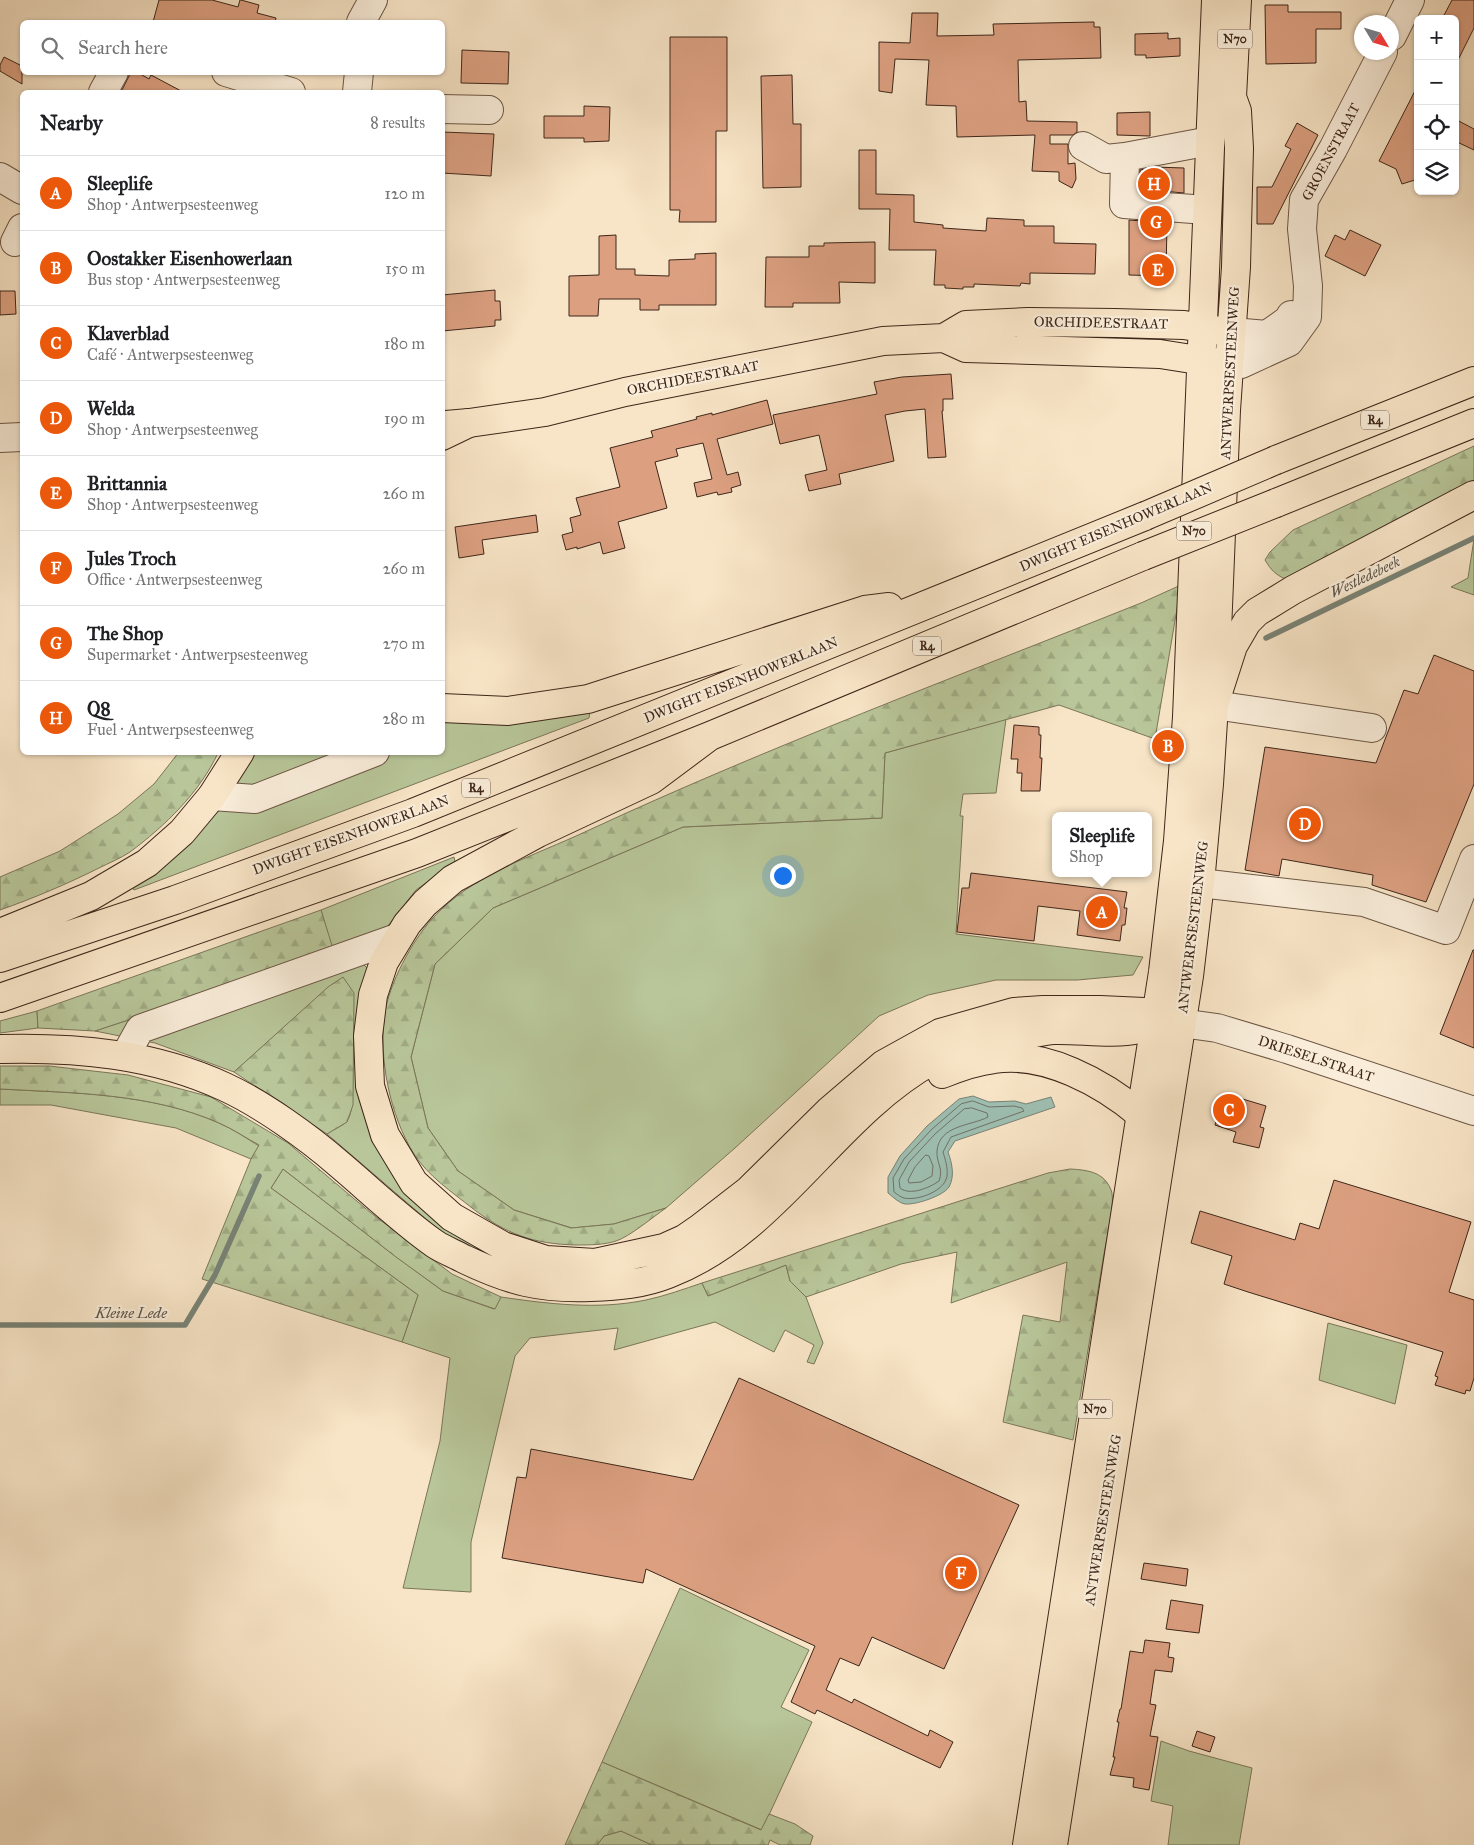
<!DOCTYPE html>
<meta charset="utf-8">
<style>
:root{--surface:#fff;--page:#f2f2f2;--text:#202124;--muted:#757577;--line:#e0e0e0;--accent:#ea580c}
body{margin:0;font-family:"IM FELL Great Primer",serif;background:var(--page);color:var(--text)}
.controls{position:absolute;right:15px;top:15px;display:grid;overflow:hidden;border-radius:8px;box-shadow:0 1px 4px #0004}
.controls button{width:45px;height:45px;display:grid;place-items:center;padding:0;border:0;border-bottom:1px solid var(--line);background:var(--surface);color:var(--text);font:25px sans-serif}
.compass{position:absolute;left:1354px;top:15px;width:45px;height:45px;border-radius:50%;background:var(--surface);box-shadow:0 1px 4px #0004;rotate:128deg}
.you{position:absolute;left:782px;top:875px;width:18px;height:18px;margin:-12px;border:4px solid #fff;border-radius:50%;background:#1a73e8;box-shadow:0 0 0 8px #1a73e833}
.badge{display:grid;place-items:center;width:32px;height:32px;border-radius:50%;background:var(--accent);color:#fff;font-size:16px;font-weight:700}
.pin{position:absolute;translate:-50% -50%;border:2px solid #fff;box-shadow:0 1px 5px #0006}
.popup{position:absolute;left:1052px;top:812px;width:100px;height:65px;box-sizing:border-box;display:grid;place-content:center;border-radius:8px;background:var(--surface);filter:drop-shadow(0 1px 4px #0005);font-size:16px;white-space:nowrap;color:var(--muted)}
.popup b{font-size:19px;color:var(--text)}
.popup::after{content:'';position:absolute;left:50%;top:100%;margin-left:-10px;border:10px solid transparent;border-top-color:var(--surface)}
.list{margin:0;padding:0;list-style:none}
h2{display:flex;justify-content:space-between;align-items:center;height:65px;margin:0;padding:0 20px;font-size:21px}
h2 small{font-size:16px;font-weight:400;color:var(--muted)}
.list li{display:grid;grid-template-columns:32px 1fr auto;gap:15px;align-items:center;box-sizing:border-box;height:75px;padding:0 20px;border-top:1px solid var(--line)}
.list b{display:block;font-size:19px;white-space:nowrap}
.list p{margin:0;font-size:16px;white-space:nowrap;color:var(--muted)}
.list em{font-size:16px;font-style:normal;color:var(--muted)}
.icon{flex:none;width:28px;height:28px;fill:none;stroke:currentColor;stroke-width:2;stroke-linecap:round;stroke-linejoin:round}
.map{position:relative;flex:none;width:1474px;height:1845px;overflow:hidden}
.search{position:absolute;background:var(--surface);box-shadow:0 1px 4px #0004;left:20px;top:20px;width:425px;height:55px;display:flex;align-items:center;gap:12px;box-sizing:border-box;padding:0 18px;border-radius:8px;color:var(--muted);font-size:19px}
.panel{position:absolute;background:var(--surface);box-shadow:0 1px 4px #0004;left:20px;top:90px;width:425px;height:665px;border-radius:8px}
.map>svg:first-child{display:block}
.grass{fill:#b8c699;stroke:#7b7659}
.forest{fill:url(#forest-firs);stroke:#7b7659}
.water{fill:#9ebfb2;stroke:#788275}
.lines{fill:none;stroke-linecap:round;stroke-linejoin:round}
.shore{stroke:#6e7266;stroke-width:1}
.stream{stroke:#788275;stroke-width:5.5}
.building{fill:#dca081;stroke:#3e2619}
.minor-casing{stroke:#6c5644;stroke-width:30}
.major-casing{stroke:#3e2619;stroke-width:30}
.highway-casing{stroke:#3e2619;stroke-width:30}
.minor{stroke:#faeedb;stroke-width:28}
.major{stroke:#f8e5c7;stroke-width:28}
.highway{stroke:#f8e5c7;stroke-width:28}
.highway-bridge-casing{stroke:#3e2619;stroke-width:30;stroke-linecap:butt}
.highway-bridge{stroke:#f8e5c7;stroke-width:28}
.labels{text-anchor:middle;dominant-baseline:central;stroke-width:4.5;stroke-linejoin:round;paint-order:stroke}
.shield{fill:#faeedb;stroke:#766253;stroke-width:1}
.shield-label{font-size:12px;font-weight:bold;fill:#3e2619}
.street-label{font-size:14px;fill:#3e2619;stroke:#faeedb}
.water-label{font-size:15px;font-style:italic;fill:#5b5447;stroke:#faeedb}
</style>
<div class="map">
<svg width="1474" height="1845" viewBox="0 0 1474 1845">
<defs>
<pattern id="forest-firs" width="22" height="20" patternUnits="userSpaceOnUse" patternTransform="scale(1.25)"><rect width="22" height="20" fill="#b8c699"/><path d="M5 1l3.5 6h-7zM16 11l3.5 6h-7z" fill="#9faa83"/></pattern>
</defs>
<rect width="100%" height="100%" fill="#f8e5c7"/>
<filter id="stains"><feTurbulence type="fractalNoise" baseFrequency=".004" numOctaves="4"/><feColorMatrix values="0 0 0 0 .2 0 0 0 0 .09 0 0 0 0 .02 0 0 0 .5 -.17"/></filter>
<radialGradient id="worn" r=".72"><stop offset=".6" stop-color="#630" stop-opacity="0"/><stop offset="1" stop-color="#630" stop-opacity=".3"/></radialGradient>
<path class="grass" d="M1474,539V595L1451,587L1468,578Z
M590,712L589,718L134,890L131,886L251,753L442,752L443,719Z
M1006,719L996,793L963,794L960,816H963L956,934L1143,957L1133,975L1077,980H996L928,995L879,1016L735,1148L666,1208L614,1224L572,1228L514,1210L458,1171L428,1128L411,1057L435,964L493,908L683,827L882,818L885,753Z
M454,857L455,862L416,890L387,927L364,965L369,970L380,1148L524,1265L521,1273L462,1245L440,1231L327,1134C332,1130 343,1126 347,1121C362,1102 339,1009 334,983L234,1072L155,1043L95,1031L333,952L321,910Z
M37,1011L38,1028L0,1033V1021Z
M0,1089C72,1093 152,1093 219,1123C233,1129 246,1138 259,1146L251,1159L176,1128L51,1105H0Z
M283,1169L391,1253L443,1291L494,1309L501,1297C549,1304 598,1310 646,1300C665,1296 684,1289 702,1283L708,1296L786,1265L790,1281L806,1297L823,1343L814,1364L807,1362L814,1345L785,1330L774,1352L715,1322L614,1350L618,1328L530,1338L515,1356L471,1542V1592L403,1588L440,1441L450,1358L402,1342L418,1295L271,1188Z
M1328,1323L1407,1345L1395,1404L1319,1380Z
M680,1588L809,1650L781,1707L812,1722L762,1830L602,1762Z
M1161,1741L1189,1751L1252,1768L1239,1845H1168L1173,1806L1151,1801Z
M621,1831L652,1845H597L604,1836Z"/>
<path class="forest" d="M1474,446V484L1285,579C1275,574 1271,570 1265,560L1270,552L1293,530Z
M1181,585L1155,739L1059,705L885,753L882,818L683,827L493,908L435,964L411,1057L428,1128L458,1171L514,1210L571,1228L614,1224L666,1208C653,1217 629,1237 616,1241C604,1245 589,1245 576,1245C533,1244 506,1234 472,1208C452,1192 428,1176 414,1154C390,1116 378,1057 385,1013C389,984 412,941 432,919C472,874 534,856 587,831C768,747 956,677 1141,603Z
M179,752L218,753C200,792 165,826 130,852C121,858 109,863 99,868C67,884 34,898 0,910V877L60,851L118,814L154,784Z
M321,910L334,952L95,1031L38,1028L37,1011Z
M343,977L354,993L353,1105L347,1122L327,1134L234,1072L328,987Z
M0,1066H49L128,1075L211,1097L288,1143L371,1213L452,1274L501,1297L495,1309L443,1291L396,1257L283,1169L271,1188L418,1295L402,1342L202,1279L251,1159L259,1145C246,1138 233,1129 219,1123C151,1093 73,1093 0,1089Z
M1070,1169C1088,1170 1104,1172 1111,1190C1116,1201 1106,1241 1104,1254C1094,1316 1083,1378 1073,1440L1003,1422L1023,1315L1060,1322L1067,1262L951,1303L957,1252L901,1264L806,1297L790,1281L786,1265L708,1296L702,1283L1048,1173Z
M602,1762L761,1830L769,1814L795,1824L813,1836L810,1845H780L770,1840L768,1845H652L621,1831L604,1836L597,1845H565Z"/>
<path class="water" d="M973,1096L989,1102L1015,1101L1026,1104L1051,1097L1055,1107L955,1141L948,1152C952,1163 955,1176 949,1187C943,1196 916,1205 905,1204C899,1203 893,1197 888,1193V1177L900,1156L927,1126L959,1099Z"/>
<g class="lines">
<path class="shore" d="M973,1101L989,1107L1014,1106L1022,1108L1024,1111L951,1137L943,1152C945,1159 948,1167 947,1176C945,1191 918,1201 904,1198C900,1197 897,1194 894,1192L893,1178L904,1159L931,1130L961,1104Z
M972,1108L987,1113L988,1117C971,1126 939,1125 937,1151C936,1163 944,1168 939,1181C929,1188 910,1196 900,1188L899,1180L909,1162L935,1134L964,1109Z
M926,1155L929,1156L933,1166L932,1176L921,1182L909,1183L908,1180L915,1167Z"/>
<path class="stream" d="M1266,638L1474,538
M0,1325H185L215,1275L259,1176"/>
</g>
<path class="building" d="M159,0H212L238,7L240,0H241L259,5L257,13L276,18L275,22H153Z
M1452,0H1474V28L1455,66V19H1442Z
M1265,5H1288V12H1341V29H1316V63L1266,64Z
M912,13H938L937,36L994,35L993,24L1094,22V27H1100L1101,58L1018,60L1019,102L1026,101L1027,121L1077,122V132L1073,135H1050V144H1068V164L1075,163L1076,179L1072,188L1059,181V172L1032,171L1035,135L957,137L956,106L926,105L929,60L895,59L892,93L879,91V42L910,43Z
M1168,33V39L1180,38V56L1146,58V55H1135V34Z
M670,37H727V131H716V222H679L680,210H670Z
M462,50L509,52L508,84L461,83Z
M4,57L22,66V84L0,71V65Z
M131,72H137L149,79L151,75L183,92H121Z
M792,75L793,124H801V187L763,188L761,76Z
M1418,85V179L1402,184L1396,169L1379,161Z
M584,106L610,107L609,141L584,142V138H544V116H584Z
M1150,112V136L1117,135V113Z
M1455,119L1474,129V150L1455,141Z
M1297,123L1318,135L1273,224H1257V187H1272L1291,149L1285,146Z
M442,132L494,134L491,176L442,173Z
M859,150H876V194L914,195V222L943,225V228L986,231L987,218L1024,220V226H1054V243L1096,244L1095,274L1030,273V284L1021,283L1020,286L974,284V287H963V289L945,288V285H934L936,250H889L890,209H859Z
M1154,167L1184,168V193L1140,189V170Z
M1129,220L1167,223L1166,276L1129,275Z
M1350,230L1381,245L1365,276L1325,256L1335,235L1345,240Z
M616,235V269H635V275L669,276V260L695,259V254L716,253V305H659V310H640V299H599L598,316H569V276L599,275V236Z
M875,242V283L839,282L840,303H793V307H765L766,257H809V246H824V243Z
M495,290V301H500L501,320H495V326L442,331V295Z
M0,291H15L16,314L0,315Z
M951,374L953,399H943V411H942L946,457L928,458L925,409L905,411L885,415L894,461L839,474L841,484L809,491L805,475L827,470L819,435L780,444L773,415L877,394L874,382L902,377Z
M767,400L773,424L717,439L727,475L738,472L741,485L731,488L732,492L718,495L717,492L697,497L694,483L712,479L703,443L676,449L678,456L655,462L667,508L618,522L625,548L603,554L600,542L577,549V547L566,550L562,535L573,532L570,518L581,515L576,498L620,487L610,448L653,437L651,431L697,419L696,417L712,413V415Z
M536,515L538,532L482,540L484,554L459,558L455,527Z
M1434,655L1474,671V784L1426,902L1372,885L1373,875L1282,859L1279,876L1245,870L1265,747L1376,763L1404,690L1418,694Z
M1014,725L1039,727V735H1041L1040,758H1042L1040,791H1021L1022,773H1017L1018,759H1011Z
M971,873L1127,892L1124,908H1127L1125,925H1122L1120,941L1077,935L1080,911L1038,906L1034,941L957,932L962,888H969Z
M1473,950H1474V1048L1440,1034Z
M1224,1096L1235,1100L1236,1097L1266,1106L1260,1127L1264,1128L1259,1148L1233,1142L1236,1132L1215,1125Z
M1334,1180L1471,1222L1449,1292L1474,1300V1378L1470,1391L1466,1390L1465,1394L1435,1385L1438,1377L1435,1376L1443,1352L1248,1292L1224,1284L1232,1256L1191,1243L1200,1211L1295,1240L1300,1223L1319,1229Z
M739,1378L1019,1505L944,1669L872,1637L859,1666L840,1658L826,1690L852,1703L854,1699L928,1736L930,1730L953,1742L940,1768L817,1710L815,1714L791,1702L815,1646L646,1569L643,1583L502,1558L517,1477L526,1478L531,1449L693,1480Z
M1144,1563L1188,1569L1186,1586L1141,1579Z
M1171,1600L1203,1605L1199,1633L1166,1629Z
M1145,1640L1170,1643L1168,1657L1174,1658L1172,1672L1155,1670L1150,1704L1156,1705L1150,1736L1158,1737L1149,1790L1133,1787L1134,1778L1110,1775L1115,1757H1113L1119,1722H1117L1120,1709H1121L1130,1651L1143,1653Z
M1197,1731L1215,1737L1210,1752L1192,1746Z"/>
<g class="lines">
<g class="minor-casing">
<path id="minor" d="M361,22L373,0
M1392,36L1410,0
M226,72L291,92
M103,92L114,72
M357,92L359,72
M442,109L489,110
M1083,146L1106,159L1125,157
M0,177L22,190
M1207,210L1124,204L1125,157L1210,141
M15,242L22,228
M1232,332L1267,335L1288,320L1291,315
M1229,364H1241L1289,342L1307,317L1308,286L1302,229L1304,200L1333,149L1383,52
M0,438L22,437
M1214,705L1372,728
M212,796L255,799L375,752
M1200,883L1364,902L1446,930L1474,859
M1159,1020L1217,1028L1287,1049L1474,1111
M125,1056L140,1029L397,938"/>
</g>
<g class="major-casing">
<path id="major" d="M944,338L966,348L1160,354L1217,363
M446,425L469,423L545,412L625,392L883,341L944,338L966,325L1028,322L1115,323L1184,325L1220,331
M1027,1845L1163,972L1178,841L1187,717L1216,0
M1053,1845L1189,976L1200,883L1209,784L1214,705L1226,410L1236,267L1239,148L1237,111L1232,97L1237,0"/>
</g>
<g class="highway-casing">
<path id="highway" d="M442,436L469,423
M1276,460L1474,381
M1276,503L1474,423
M1214,705L1233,646L1247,622L1257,612L1293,590L1474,495
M442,708L508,711L588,699L865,610L889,607
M0,933L91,896L147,863L182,832L212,796L240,752
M0,958L175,900L413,813L1145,516
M0,998L417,853L710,736L1143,556
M0,1049C77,1047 154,1054 225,1087C262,1104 308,1137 339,1164C371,1191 401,1220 435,1244C444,1250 455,1254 464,1259C510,1281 540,1289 591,1287C618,1286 643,1284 668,1274C778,1232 832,1116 933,1060C960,1045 990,1040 1020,1035C1031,1034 1042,1031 1053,1030C1081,1029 1111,1035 1139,1029C1145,1027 1150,1023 1156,1020L1144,1012L1100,1010H1043L1014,1012L940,1033L884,1064L829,1111L749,1190L700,1228L684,1239L664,1248L595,1263L546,1260L503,1246L452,1217L414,1183L385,1135L370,1086L368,1036L373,995L384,962L407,924L425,903L453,879L538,833L651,780L710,736
M942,1074C959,1067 976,1061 994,1059C1045,1051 1103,1083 1141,1115"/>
</g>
<use href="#minor" class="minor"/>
<use href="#major" class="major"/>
<use href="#highway" class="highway"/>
<g class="highway-bridge-casing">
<path id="highway-bridge" d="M1145,516L1276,460
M1143,556L1276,503"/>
</g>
<use href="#highway-bridge" class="highway-bridge"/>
</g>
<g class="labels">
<g class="shield">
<rect x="1217.5" y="29.5" width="35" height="19" rx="4"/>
<rect x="1361" y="410.5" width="28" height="19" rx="4"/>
<rect x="1176.5" y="521.5" width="35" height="19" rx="4"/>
<rect x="913" y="636.5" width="28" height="19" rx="4"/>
<rect x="462" y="778.5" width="28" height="19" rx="4"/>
<rect x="1077.5" y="1399.5" width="35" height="19" rx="4"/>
</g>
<g class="shield-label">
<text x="1235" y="39">N70</text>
<text x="1375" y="420">R4</text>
<text x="1194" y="531">N70</text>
<text x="927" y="646">R4</text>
<text x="476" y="788">R4</text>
<text x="1095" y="1409">N70</text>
</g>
<g class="street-label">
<text transform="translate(1331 152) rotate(-62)">GROENSTRAAT</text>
<text transform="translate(1101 323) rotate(1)">ORCHIDEESTRAAT</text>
<text transform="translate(1230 373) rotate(-87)">ANTWERPSESTEENWEG</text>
<text transform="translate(693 378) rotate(-11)">ORCHIDEESTRAAT</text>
<text transform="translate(1116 527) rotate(-23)">DWIGHT EISENHOWERLAAN</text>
<text transform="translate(741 680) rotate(-22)">DWIGHT EISENHOWERLAAN</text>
<text transform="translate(351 835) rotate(-20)">DWIGHT EISENHOWERLAAN</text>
<text transform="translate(1193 927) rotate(-83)">ANTWERPSESTEENWEG</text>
<text transform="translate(1316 1059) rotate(18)">DRIESELSTRAAT</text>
<text transform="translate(1103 1520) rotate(-81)">ANTWERPSESTEENWEG</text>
</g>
<g class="water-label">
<text transform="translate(1365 577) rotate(-26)">Westledebeek</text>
<text x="131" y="1313">Kleine Lede</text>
</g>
</g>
<rect width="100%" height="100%" filter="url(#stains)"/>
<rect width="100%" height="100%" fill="url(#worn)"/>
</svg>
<div class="controls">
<button>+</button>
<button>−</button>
<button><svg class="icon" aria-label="locate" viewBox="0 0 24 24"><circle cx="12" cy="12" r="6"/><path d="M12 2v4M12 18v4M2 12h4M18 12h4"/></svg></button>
<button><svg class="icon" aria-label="layers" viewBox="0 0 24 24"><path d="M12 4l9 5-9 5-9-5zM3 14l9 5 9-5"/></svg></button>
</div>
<svg class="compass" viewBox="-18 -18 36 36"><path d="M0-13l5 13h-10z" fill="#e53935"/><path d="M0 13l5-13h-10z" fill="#757577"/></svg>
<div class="you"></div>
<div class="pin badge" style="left:1102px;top:912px">A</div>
<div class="popup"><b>Sleeplife</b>Shop</div>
<div class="pin badge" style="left:1168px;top:746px">B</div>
<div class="pin badge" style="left:1229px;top:1110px">C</div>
<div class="pin badge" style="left:1305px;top:824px">D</div>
<div class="pin badge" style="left:1158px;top:270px">E</div>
<div class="pin badge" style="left:961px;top:1573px">F</div>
<div class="pin badge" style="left:1156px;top:222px">G</div>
<div class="pin badge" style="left:1154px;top:184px">H</div>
<div class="search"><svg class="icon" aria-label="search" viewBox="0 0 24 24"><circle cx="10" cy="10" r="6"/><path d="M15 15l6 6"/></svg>Search here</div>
<section class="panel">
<h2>Nearby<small>8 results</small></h2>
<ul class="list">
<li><span class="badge">A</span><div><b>Sleeplife</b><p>Shop · Antwerpsesteenweg</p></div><em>120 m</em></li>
<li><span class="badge">B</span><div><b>Oostakker Eisenhowerlaan</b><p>Bus stop · Antwerpsesteenweg</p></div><em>150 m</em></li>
<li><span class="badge">C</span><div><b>Klaverblad</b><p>Café · Antwerpsesteenweg</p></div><em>180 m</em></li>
<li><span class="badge">D</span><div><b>Welda</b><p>Shop · Antwerpsesteenweg</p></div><em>190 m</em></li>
<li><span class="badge">E</span><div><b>Brittannia</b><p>Shop · Antwerpsesteenweg</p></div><em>260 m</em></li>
<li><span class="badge">F</span><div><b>Jules Troch</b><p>Office · Antwerpsesteenweg</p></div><em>260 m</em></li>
<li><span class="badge">G</span><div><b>The Shop</b><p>Supermarket · Antwerpsesteenweg</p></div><em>270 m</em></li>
<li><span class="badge">H</span><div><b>Q8</b><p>Fuel · Antwerpsesteenweg</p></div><em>280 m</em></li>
</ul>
</section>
</div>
